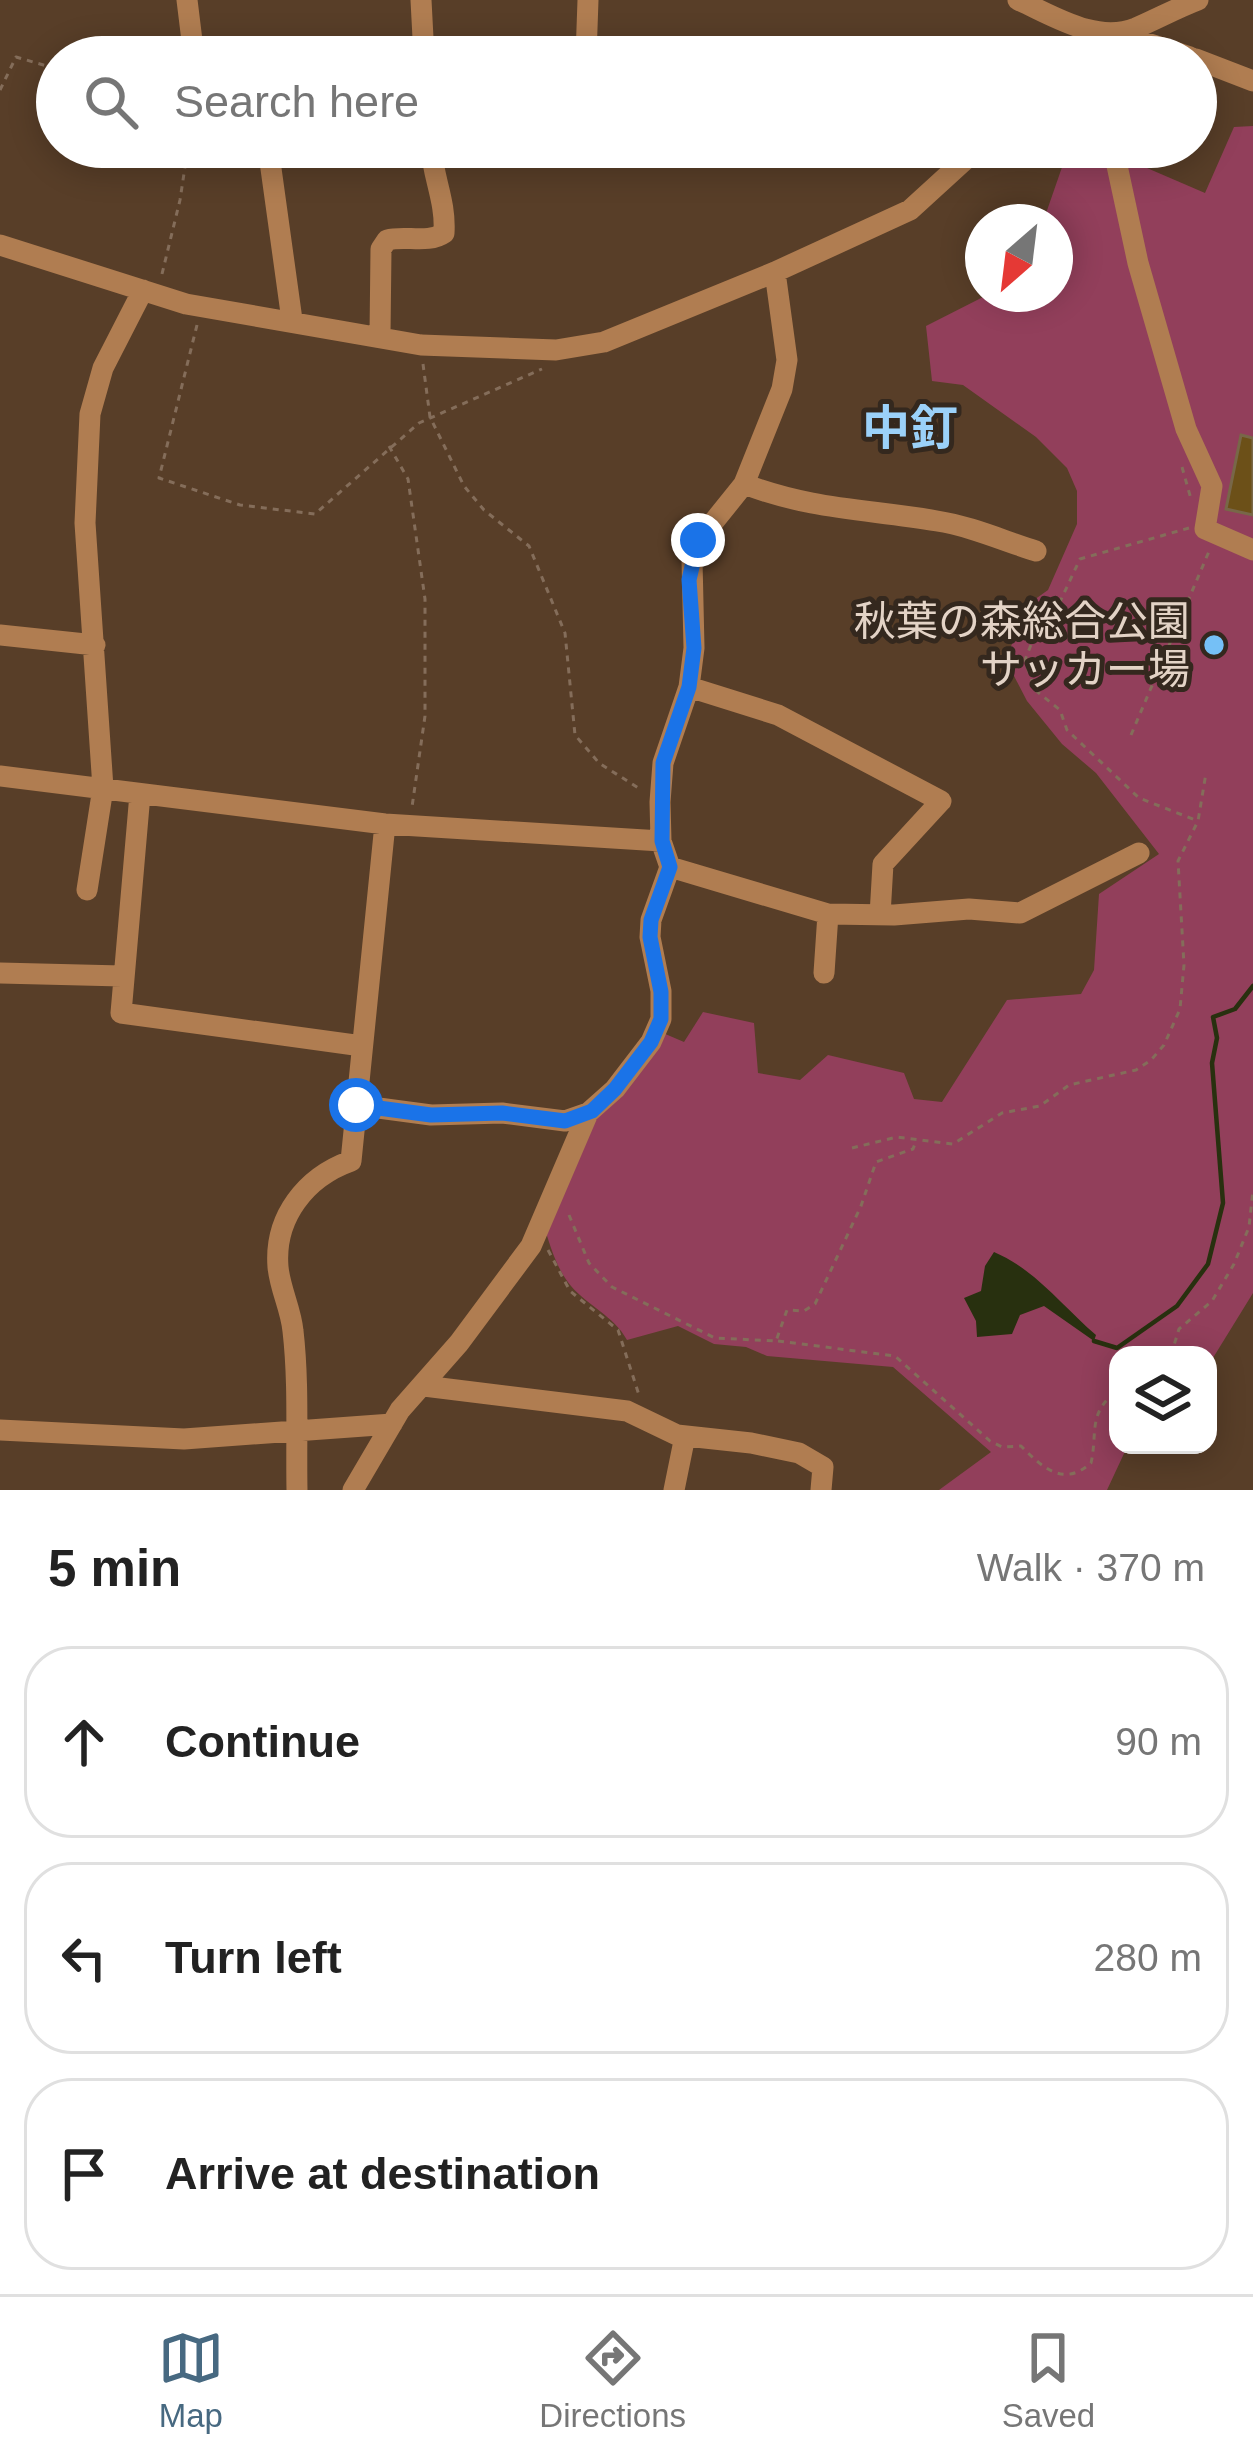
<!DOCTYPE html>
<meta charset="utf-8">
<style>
:root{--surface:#fff;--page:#f2f2f2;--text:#222;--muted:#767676;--line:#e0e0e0;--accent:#476981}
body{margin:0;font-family:Arial,"Noto Sans JP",sans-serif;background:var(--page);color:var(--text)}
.controls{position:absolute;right:36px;bottom:36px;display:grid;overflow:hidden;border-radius:24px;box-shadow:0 6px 30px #0003}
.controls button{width:108px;height:108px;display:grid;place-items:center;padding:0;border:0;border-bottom:3px solid var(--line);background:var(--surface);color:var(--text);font:60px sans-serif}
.compass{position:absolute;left:965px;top:204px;width:108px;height:108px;border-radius:50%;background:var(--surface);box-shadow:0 6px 30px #0003;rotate:208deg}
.stop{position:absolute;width:36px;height:36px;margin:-27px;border:9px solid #1a73e8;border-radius:50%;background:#fff}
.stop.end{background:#1a73e8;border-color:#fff;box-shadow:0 3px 12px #0008}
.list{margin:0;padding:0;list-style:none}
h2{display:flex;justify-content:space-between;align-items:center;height:156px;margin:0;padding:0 48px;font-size:51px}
h2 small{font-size:39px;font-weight:400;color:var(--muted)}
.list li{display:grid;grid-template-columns:78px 1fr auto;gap:36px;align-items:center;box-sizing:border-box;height:192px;margin:0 24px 24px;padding:0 24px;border:3px solid var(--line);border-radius:48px}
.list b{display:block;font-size:45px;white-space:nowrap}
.list em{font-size:39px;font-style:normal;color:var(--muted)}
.icon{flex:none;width:66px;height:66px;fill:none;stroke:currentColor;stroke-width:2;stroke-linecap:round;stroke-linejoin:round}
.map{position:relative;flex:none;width:1253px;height:1490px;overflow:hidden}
.search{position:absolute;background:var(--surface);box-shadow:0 6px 30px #0003;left:36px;right:36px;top:36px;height:132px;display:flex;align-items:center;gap:30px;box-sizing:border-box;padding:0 42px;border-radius:66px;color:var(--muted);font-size:45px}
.sheet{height:804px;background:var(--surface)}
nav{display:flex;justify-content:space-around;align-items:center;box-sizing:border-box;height:168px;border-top:3px solid var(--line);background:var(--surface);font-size:33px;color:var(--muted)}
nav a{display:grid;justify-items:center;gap:6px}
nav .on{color:var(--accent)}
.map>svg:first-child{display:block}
.green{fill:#923f5b}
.water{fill:#28300f}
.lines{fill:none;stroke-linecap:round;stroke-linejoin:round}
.stream{stroke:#28300f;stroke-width:4.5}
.building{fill:#6c5018;stroke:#786748;stroke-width:3}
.path{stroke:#846d5a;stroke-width:3;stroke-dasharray:6 6;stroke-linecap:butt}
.minor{stroke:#b07d51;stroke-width:21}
.route{stroke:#1a73e8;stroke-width:15}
.poi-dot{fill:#75c0f6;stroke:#34281e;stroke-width:4.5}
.labels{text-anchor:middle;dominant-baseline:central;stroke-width:10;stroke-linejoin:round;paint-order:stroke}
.poi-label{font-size:42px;fill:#e3d3c6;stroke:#34281e;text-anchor:end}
.quarter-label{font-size:48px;font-weight:bold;fill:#9bd1f9;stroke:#34281e}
</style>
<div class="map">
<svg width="1253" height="1490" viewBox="0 0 1253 1490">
<rect width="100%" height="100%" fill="#583e28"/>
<path class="green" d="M1253,126V1293L1208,1366V1355H1118V1445H1128L1107,1490H939L991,1452L893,1367L767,1356L746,1347L714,1344L678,1326L627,1340C614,1316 588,1306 571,1286C556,1268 550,1245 543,1223L583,1126L656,1030L684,1042L703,1012L754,1023L758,1073L800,1080L828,1055L904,1073L914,1099L942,1102L1007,1000L1081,994L1094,970L1099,894L1159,854L1096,773L1062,744L1027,701L1013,674L1010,649L1027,605L1048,590L1077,524V491L1067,468L1036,437L963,385L932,381L926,326L989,294H1055V222H1043L1069,147H1136L1140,165L1205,193L1234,127Z"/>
<path class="water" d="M994,1252C1036,1270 1062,1306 1096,1335L1094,1341L1044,1306L1020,1315L1012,1334L977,1337L976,1321L964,1298L981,1291L985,1266Z"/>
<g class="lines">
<path class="stream" d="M1094,1341L1117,1348L1177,1306L1208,1264L1223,1203L1212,1063L1217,1038L1213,1017L1235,1009L1253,986"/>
</g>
<path class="building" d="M1241,435L1253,438V515L1226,509Z"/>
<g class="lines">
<path class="path" d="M0,90L16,57L57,69
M162,274L180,200L188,147
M197,325L159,478L240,505L315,514L419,423L542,369
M423,364L430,417L464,486L484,510L529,546L565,633L575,735L599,763L640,789
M389,446L408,479L425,599V716L412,807
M1182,467L1191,499
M1189,528L1080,559L1058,606L1044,612L1025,660L1035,690L1060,710L1067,730L1139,798L1198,821
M1131,735L1210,549
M852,1148L897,1137L953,1144L1002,1113L1040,1106L1069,1085L1136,1070L1151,1060L1164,1045L1180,1009L1184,965L1178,861L1198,821L1206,773
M569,1215L589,1263L612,1287L715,1338L776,1341L787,1310L804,1311L815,1304L861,1206L876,1162L913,1149L916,1141
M548,1250L570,1291L618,1330L639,1395
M778,1341L895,1356L990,1441L1002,1447L1021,1446C1042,1467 1063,1488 1091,1463C1098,1432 1087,1413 1118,1390
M1171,1355L1179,1329L1212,1301L1234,1264L1249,1227L1253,1190"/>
<path class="minor" d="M187,0L194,57
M421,0L424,57
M1018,0C1054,16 1096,44 1136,28C1157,19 1177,8 1198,0
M1116,33L1190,57
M586,57L588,0
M1080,57L1104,33
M1196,59L1253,81
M268,147L292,320
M1113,147L1138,263L1186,429L1212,486L1205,529L1253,550
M0,245L186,304L421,345L556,350L604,342L775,272L910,210L979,147
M380,336L381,249L387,240C405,235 428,244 444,233C446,201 433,178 431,147
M744,484C813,510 867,509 937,521C970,526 1004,541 1036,551
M0,635L95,645
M689,687L778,715L941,801L883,864L880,915
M0,776L385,824L661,841
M140,794L121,1013L362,1046
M670,867L828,914L894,915L969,909L1020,913L1139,853
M87,890L103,788L85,523L90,414L103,368L143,290
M0,973L122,976
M824,973L828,914
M356,1105L431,1115L502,1113L565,1121L588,1113
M424,1386L627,1411L677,1435L751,1443L799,1453L823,1467L821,1490
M0,1430L184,1439L392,1424
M297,1490C296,1438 299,1383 293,1331C291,1309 280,1289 278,1267C274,1217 306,1177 351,1161L385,824
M353,1490L400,1410L459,1343L531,1246L588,1113L615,1089L651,1042L661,1019V991L650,937L651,920L670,867L661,841L660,802L663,763L689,687L694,648L692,560L699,540L744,484L782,389L787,360L775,272
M674,1490L685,1436"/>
</g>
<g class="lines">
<path class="route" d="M356,1105L431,1115L502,1113L565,1121L592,1111L615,1089L651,1042L661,1019V992L650,937L651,920L670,867L662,841L663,763L689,687L694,648L689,580L698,540"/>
</g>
<circle class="poi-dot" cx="1214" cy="645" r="12"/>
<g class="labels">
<g class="poi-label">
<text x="1190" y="621">秋葉の森総合公園<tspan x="1190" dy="48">サッカー場</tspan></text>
</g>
<g class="quarter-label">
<text x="910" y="428">中釘</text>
</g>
</g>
</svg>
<div class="controls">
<button><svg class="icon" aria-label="layers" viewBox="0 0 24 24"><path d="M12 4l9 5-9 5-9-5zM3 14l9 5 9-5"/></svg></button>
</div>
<svg class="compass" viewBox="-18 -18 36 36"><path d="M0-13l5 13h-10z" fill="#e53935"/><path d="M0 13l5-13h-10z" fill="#767676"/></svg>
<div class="stop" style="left:356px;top:1105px"></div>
<div class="stop end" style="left:698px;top:540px"></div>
<div class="search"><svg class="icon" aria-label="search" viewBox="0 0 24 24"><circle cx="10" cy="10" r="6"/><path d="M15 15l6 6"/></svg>Search here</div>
</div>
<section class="sheet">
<h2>5 min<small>Walk · 370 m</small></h2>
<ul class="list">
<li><svg class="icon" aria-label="ahead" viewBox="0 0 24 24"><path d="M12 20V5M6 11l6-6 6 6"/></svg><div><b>Continue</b></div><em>90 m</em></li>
<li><svg class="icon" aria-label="left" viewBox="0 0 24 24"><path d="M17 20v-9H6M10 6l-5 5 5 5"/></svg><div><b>Turn left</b></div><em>280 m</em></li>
<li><svg class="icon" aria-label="arrive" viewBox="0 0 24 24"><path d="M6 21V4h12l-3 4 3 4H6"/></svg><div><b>Arrive at destination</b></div></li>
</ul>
</section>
<nav>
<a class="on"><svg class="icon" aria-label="map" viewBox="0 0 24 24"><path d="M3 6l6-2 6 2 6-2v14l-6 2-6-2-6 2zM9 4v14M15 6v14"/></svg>Map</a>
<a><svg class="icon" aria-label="directions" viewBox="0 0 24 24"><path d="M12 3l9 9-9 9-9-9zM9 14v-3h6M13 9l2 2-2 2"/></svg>Directions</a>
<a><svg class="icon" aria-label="saved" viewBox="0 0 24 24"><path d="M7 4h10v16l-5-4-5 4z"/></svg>Saved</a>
</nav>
